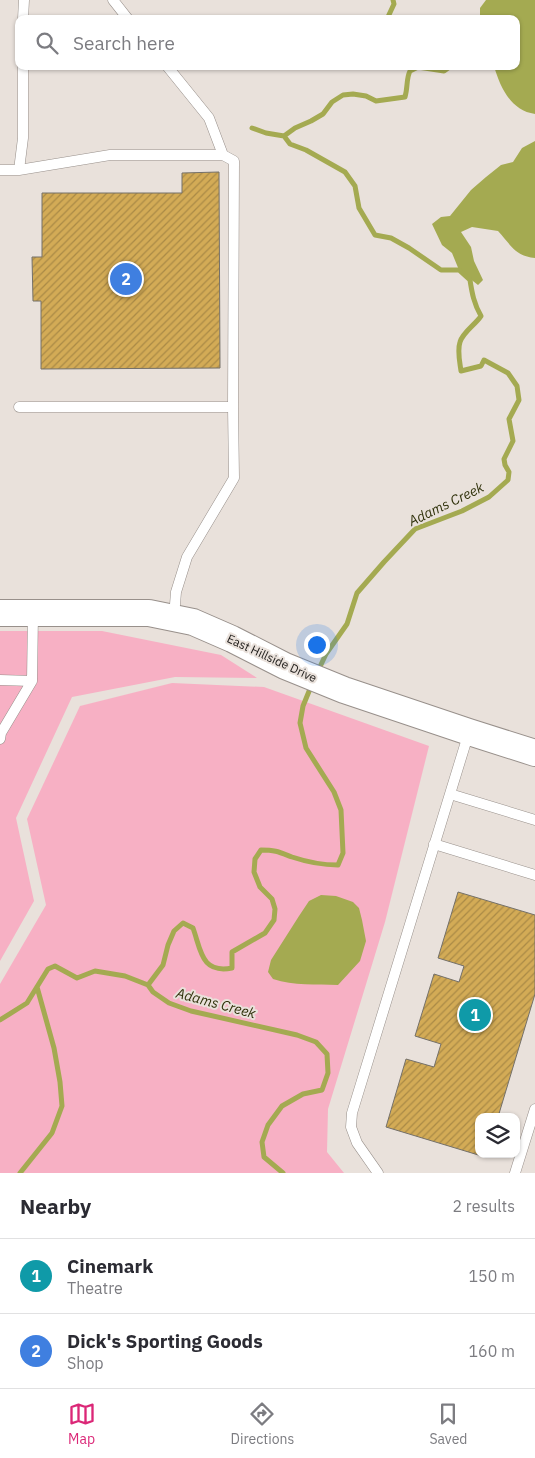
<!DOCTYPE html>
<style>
:root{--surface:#fff;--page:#f7f7f7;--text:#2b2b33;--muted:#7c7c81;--line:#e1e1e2;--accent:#db2777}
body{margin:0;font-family:"IBM Plex Sans",sans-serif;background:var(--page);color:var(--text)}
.controls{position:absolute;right:15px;bottom:15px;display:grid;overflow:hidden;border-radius:10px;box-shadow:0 1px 4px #0004}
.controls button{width:45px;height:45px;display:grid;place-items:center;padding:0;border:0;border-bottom:1px solid var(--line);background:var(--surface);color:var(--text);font:25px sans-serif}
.you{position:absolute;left:316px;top:644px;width:18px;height:18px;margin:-12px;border:4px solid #fff;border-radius:50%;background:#1a73e8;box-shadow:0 0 0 8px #1a73e833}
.badge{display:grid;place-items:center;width:32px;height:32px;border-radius:50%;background:var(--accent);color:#fff;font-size:16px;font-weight:700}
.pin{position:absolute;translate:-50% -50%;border:2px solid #fff;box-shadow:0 1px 5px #0006}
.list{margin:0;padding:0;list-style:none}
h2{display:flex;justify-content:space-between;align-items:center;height:65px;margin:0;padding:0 20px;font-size:21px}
h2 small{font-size:16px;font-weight:400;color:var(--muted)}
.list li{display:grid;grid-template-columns:32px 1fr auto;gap:15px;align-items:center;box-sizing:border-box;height:75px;padding:0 20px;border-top:1px solid var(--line)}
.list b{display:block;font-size:19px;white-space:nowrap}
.list p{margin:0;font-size:16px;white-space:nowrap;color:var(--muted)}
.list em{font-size:16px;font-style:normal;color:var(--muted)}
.icon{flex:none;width:28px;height:28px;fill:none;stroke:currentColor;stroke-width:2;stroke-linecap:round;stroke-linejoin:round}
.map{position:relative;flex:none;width:535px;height:1173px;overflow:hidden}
.search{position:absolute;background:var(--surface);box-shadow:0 1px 4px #0004;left:15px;right:15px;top:15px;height:55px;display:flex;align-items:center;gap:12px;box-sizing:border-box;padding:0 18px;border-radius:10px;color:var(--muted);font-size:19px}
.sheet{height:215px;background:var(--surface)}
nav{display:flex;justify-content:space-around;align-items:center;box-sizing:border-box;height:70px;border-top:1px solid var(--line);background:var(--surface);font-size:14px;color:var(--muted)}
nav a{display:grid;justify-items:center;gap:2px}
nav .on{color:var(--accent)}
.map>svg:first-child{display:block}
.grass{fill:#f7b0c4}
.water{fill:#a4aa51}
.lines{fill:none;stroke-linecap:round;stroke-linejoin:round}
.stream{stroke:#a4aa51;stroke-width:5}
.building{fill:url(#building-hatch);stroke:#747069}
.lane-casing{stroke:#98908b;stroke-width:11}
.secondary-casing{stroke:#98908b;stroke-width:28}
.lane{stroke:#fff;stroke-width:10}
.secondary{stroke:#fff;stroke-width:26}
.labels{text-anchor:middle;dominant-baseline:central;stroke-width:4;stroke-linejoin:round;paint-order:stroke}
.street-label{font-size:12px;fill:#1c1a18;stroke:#e9e1db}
.water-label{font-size:14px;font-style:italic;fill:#2f310a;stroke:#e9e1db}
</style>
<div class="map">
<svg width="535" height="1173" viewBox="0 0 535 1173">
<defs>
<pattern id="building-hatch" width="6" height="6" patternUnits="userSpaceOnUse" patternTransform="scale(1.25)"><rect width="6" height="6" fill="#d3ab56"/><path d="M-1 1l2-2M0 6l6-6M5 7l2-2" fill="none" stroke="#aa8a46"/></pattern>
</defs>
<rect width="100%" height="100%" fill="#e9e1db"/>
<path class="grass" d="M0,631H102L221,655L257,678L175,677L72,697L16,818L34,901L0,961Z
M172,683L264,687L429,746L385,922L328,1109L327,1152L344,1173H0V984L46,905L27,819L80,706Z"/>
<path class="water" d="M486,0H535V114C511,111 500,87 494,66H516V19H480V8Z
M535,141V258C515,256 511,245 498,231L472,227L461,232L471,247L474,261L483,280L478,285L459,270L452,253L442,245L432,224L441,217L450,216L471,190L486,177L501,165L513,162L522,148Z
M321,895L336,896L353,902L359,908L362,920L366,941L360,961L338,985C316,984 294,986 273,979L268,972L271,960L299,916L309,901Z"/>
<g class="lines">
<path class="stream" d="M387,19L394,4L393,0
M252,128L266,133L284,136
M318,671L326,654L347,624L357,593L384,562L415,529L462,511L489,497L508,480L509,472L505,465L504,459L513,441L509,419L519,400L517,386L508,373L484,360L481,366L461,371C460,363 457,351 460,342C463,332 475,325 481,316C474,304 472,293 470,280L459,270H441L409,248L391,238L375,235L359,208L355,186L345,172L306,150L290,144L284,136L295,128L311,121L323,114L332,102L343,95L353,94L366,96L376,101L405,97C408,87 406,79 410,71L418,67L444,71L451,66
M0,1020L27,1003L48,969L55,966L77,978L95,971L125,976L148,985
M20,1173L52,1133L62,1106L60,1082L54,1048L37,987
M283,1173L264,1157L262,1142L268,1125L282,1106L303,1094L322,1090L328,1073L327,1054L316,1042L297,1035L191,1011L169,1003L153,992L148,985L163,965L168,945L174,931L183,923L193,928C201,950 201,974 232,968V952L265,933L274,920L275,909L272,899L260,887L254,872L255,859L261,850C276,850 279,852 292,857C307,862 322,865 338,865L343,853L341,810L334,792L306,748L300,723L303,706L312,684"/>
</g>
<path class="building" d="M219,172L220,368L41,369V301H33L32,257H42V193H182V173Z
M458,892L535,915V994L498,1117H479V1154H486L485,1157L386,1127L406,1059L434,1067L441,1044L415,1036L434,974L459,982L464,966L438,958Z"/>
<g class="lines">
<g class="lane-casing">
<path id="lane" d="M113,0L128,19
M23,19L24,0
M167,66L209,118L223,155
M0,170H19L110,155H223L234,161L233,407H19
M19,170L23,138V66
M174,617L176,592L187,557L234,478L233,407
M0,680L32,681L33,614
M0,739L1,733L32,681
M450,794L535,820
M434,844L535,875
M378,1173L357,1143L351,1127L352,1113L469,732
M515,1173L535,1109"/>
</g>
<g class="secondary-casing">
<path id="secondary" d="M0,613H149L193,622L232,639L285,666L344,690L469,732L535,753"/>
</g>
<use href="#lane" class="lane"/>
<use href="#secondary" class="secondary"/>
</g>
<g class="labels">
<g class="street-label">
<text transform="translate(272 658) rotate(25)">East Hillside Drive</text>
</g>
<g class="water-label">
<text transform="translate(446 504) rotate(-26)">Adams Creek</text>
<text transform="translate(216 1003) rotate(15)">Adams Creek</text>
</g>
</g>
</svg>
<div class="controls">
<button><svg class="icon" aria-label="layers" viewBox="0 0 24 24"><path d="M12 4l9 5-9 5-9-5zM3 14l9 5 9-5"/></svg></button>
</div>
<div class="you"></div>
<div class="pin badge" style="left:475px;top:1015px;background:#0f9aa8">1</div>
<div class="pin badge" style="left:126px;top:279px;background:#3f7fe0">2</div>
<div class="search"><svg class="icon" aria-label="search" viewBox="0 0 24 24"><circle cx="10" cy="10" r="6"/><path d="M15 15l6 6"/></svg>Search here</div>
</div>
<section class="sheet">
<h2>Nearby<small>2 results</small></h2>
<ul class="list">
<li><span class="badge" style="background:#0f9aa8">1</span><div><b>Cinemark</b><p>Theatre</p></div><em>150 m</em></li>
<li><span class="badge" style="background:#3f7fe0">2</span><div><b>Dick's Sporting Goods</b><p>Shop</p></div><em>160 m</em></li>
</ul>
</section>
<nav>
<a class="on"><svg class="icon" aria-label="map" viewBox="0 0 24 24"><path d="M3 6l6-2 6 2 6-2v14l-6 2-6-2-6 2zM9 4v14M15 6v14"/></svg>Map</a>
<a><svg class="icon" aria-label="directions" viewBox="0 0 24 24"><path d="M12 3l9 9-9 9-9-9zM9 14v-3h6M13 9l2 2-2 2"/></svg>Directions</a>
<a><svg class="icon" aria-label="saved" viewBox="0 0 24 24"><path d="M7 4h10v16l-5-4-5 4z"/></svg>Saved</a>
</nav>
